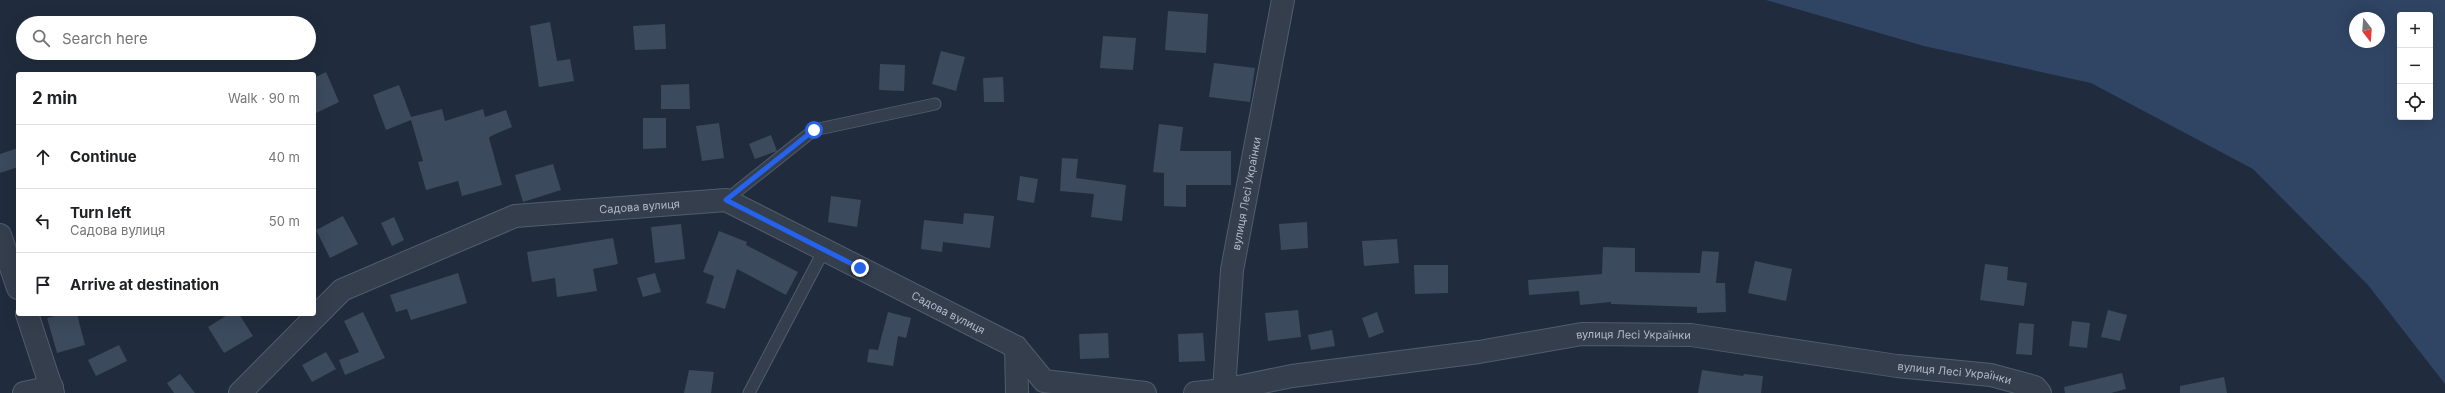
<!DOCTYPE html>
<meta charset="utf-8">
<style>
:root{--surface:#fff;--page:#f6f6f6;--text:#202124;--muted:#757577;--line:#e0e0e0}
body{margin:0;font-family:Inter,sans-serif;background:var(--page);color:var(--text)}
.controls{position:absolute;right:12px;top:12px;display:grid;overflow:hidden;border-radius:4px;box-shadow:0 4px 16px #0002}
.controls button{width:36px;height:36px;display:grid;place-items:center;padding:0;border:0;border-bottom:1px solid var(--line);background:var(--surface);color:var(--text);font:20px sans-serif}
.compass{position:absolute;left:2349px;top:12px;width:36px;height:36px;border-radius:50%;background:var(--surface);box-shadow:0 4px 16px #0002;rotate:163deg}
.stop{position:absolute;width:12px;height:12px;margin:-9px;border:3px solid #2563eb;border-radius:50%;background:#fff}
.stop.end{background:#2563eb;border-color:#fff;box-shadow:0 1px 4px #0008}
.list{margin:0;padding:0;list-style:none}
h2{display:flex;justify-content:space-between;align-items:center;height:52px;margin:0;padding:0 16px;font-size:17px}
h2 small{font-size:13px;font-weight:400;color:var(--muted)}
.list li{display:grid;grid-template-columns:26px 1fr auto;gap:12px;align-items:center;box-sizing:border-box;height:64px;padding:0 16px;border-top:1px solid var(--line)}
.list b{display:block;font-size:15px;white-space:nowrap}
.list p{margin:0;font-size:13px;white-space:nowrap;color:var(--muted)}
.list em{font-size:13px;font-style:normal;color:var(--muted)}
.icon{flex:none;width:22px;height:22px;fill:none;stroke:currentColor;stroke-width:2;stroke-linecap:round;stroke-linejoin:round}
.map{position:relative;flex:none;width:2445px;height:393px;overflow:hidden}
.search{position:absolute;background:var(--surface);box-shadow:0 4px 16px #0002;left:16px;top:16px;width:300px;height:44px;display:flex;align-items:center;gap:10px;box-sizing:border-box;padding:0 14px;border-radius:22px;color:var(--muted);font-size:15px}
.panel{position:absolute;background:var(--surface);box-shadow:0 4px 16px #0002;left:16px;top:72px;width:300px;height:244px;border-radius:4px}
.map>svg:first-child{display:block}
.water{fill:#304564;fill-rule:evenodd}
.building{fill:#3b4a5d}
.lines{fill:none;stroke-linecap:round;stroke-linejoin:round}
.service-casing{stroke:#525c6b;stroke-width:13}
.minor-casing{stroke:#525c6b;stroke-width:24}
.service{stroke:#343e4d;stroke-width:11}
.minor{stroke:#343e4d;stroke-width:22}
.route{stroke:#2563eb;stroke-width:5}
.labels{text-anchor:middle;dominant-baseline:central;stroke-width:3;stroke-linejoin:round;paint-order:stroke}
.street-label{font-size:11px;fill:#afb9c9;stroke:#192332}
</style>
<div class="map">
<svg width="2445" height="393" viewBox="0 0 2445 393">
<rect width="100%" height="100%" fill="#202c3d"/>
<path class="water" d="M1766,0H2445V384L2368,285L2253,169L2091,83L1924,46ZM2400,15H2430V117H2400ZM2355,18H2379V42H2355Z"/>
<path class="building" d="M1168,11L1208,14L1206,53L1165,50Z
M550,22L557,61L570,59L574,81L539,87L530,26Z
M665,24L666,49L635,50L633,26Z
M1103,36L1136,38L1133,70L1100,68Z
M941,51L965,57L956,91L932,84Z
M1214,63L1255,68L1250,102L1209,97Z
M880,64L905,65L904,91L879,90Z
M326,72L339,102L314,114V78Z
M1003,77L1004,102H984L983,78Z
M689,84L690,109H661V85Z
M399,85L411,117L442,109L445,121L483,109L485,117L506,110L512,127L491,136L489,138L502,185L462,196L458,181L426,190L418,162L423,161L411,120L386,130L373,95Z
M643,118H666V148L643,149Z
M719,123L724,158L702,161L696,126Z
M1159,124L1183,127L1180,151H1231V185H1186V207L1164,206V173L1153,172Z
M771,135L777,151L755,159L749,144Z
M18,148V167L0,173V154Z
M1062,158L1078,159L1076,178L1126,185L1122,221L1091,217L1094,194L1060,191Z
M553,164L561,190L523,202L515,175Z
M1020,176L1038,179L1034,203L1017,200Z
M831,196L861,200L857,227L828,222Z
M964,213L994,216L990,248L943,242L942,252L921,249L924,220L963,224Z
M343,216L358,244L330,258L316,230Z
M394,217L404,240L392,246L381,223Z
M1307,222L1308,248L1281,250L1279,224Z
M681,224L685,259L655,263L651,227Z
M719,231L747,242L746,245L798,272L786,295L737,269L725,309L706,303L714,276L703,272Z
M613,238L618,264L593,269L597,291L557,297L555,278L532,282L527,252Z
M1397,239L1399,263L1364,266L1362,241Z
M1603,247L1635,248V272L1700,273L1702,251L1719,252L1716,283H1725L1726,312L1697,313V307L1611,304V302L1580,305L1579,291L1529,295L1528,280L1602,274Z
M1755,261L1792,269L1786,301L1748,293Z
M1985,264L2008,267L2007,280L2027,283L2024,306L1980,300Z
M1414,265H1448V293L1415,294Z
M458,273L467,303L411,320L407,309L396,312L390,295Z
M655,273L661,292L643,297L637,278Z
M1298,310L1301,337L1268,341L1265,313Z
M2108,310L2127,315L2120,341L2101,337Z
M363,312L385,358L345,375L339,360L359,352L344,321Z
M888,312L911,318L906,338L898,336L893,366L867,362L869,349L878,350Z
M1377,312L1384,332L1369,338L1362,318Z
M61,314H77L85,345L57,353L47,318Z
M229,314H239L253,336L224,353L208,327Z
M2072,321L2090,323L2087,348L2069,346Z
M2019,323L2034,324L2032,355L2016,354Z
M1332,330L1335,346L1311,350L1308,335Z
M1108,333L1109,358L1080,359L1079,334Z
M1203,333L1205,361L1179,362L1178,334Z
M119,345L127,361L96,376L88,360Z
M326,352L336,369L312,382L302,365Z
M689,370L714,372L711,393H684Z
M1702,370L1743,376L1744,374L1763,376L1761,393H1698Z
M2122,373L2126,389L2111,393H2065L2064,387Z
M180,374L195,393H174L167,383Z
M2224,377L2227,393H2180V386Z"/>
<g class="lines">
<g class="service-casing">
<path id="service" d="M726,200L814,130L935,104
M749,393L824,250"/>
</g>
<g class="minor-casing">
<g id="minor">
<path d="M0,235L18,288"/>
<path d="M27,314L53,393"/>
<path d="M1016,347L1044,381L1145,393"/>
<path id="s1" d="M1224,390L1232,270L1283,0"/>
<path d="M24,393L52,387"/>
<path id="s2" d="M240,393L342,290L515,216L726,200L1016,347L1017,393"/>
<path id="s3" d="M1195,393L1224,390L1292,376L1479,352L1582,334L1691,335L1897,366L1991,375L2035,387L2040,393"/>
</g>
</g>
<use href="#service" class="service"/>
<use href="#minor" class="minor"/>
</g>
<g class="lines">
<path class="route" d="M814,130L726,200L860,268"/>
</g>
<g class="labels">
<g class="street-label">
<text stroke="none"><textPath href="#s1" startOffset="198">вулиця Лесі Українки</textPath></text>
<text stroke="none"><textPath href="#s2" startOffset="458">Садова вулиця</textPath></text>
<text stroke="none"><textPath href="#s2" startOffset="794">Садова вулиця</textPath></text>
<text stroke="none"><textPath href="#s3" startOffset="443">вулиця Лесі Українки</textPath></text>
<text stroke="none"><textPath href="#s3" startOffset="767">вулиця Лесі Українки</textPath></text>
</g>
</g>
</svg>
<div class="controls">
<button>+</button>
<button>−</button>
<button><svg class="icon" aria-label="locate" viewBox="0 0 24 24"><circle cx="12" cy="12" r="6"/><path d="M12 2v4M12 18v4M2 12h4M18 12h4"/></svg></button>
</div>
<svg class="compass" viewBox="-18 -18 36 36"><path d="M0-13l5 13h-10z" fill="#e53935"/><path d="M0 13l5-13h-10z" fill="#757577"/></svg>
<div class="stop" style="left:814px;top:130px"></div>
<div class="stop end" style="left:860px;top:268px"></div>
<div class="search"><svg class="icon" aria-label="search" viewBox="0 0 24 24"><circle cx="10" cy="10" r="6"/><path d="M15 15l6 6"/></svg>Search here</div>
<section class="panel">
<h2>2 min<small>Walk · 90 m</small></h2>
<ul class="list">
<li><svg class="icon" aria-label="ahead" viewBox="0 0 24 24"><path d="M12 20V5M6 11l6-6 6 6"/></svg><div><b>Continue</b></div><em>40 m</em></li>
<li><svg class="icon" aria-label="left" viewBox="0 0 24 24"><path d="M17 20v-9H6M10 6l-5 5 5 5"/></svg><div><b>Turn left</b><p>Садова вулиця</p></div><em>50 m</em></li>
<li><svg class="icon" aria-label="arrive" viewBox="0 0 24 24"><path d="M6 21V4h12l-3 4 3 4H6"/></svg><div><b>Arrive at destination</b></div></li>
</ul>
</section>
</div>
